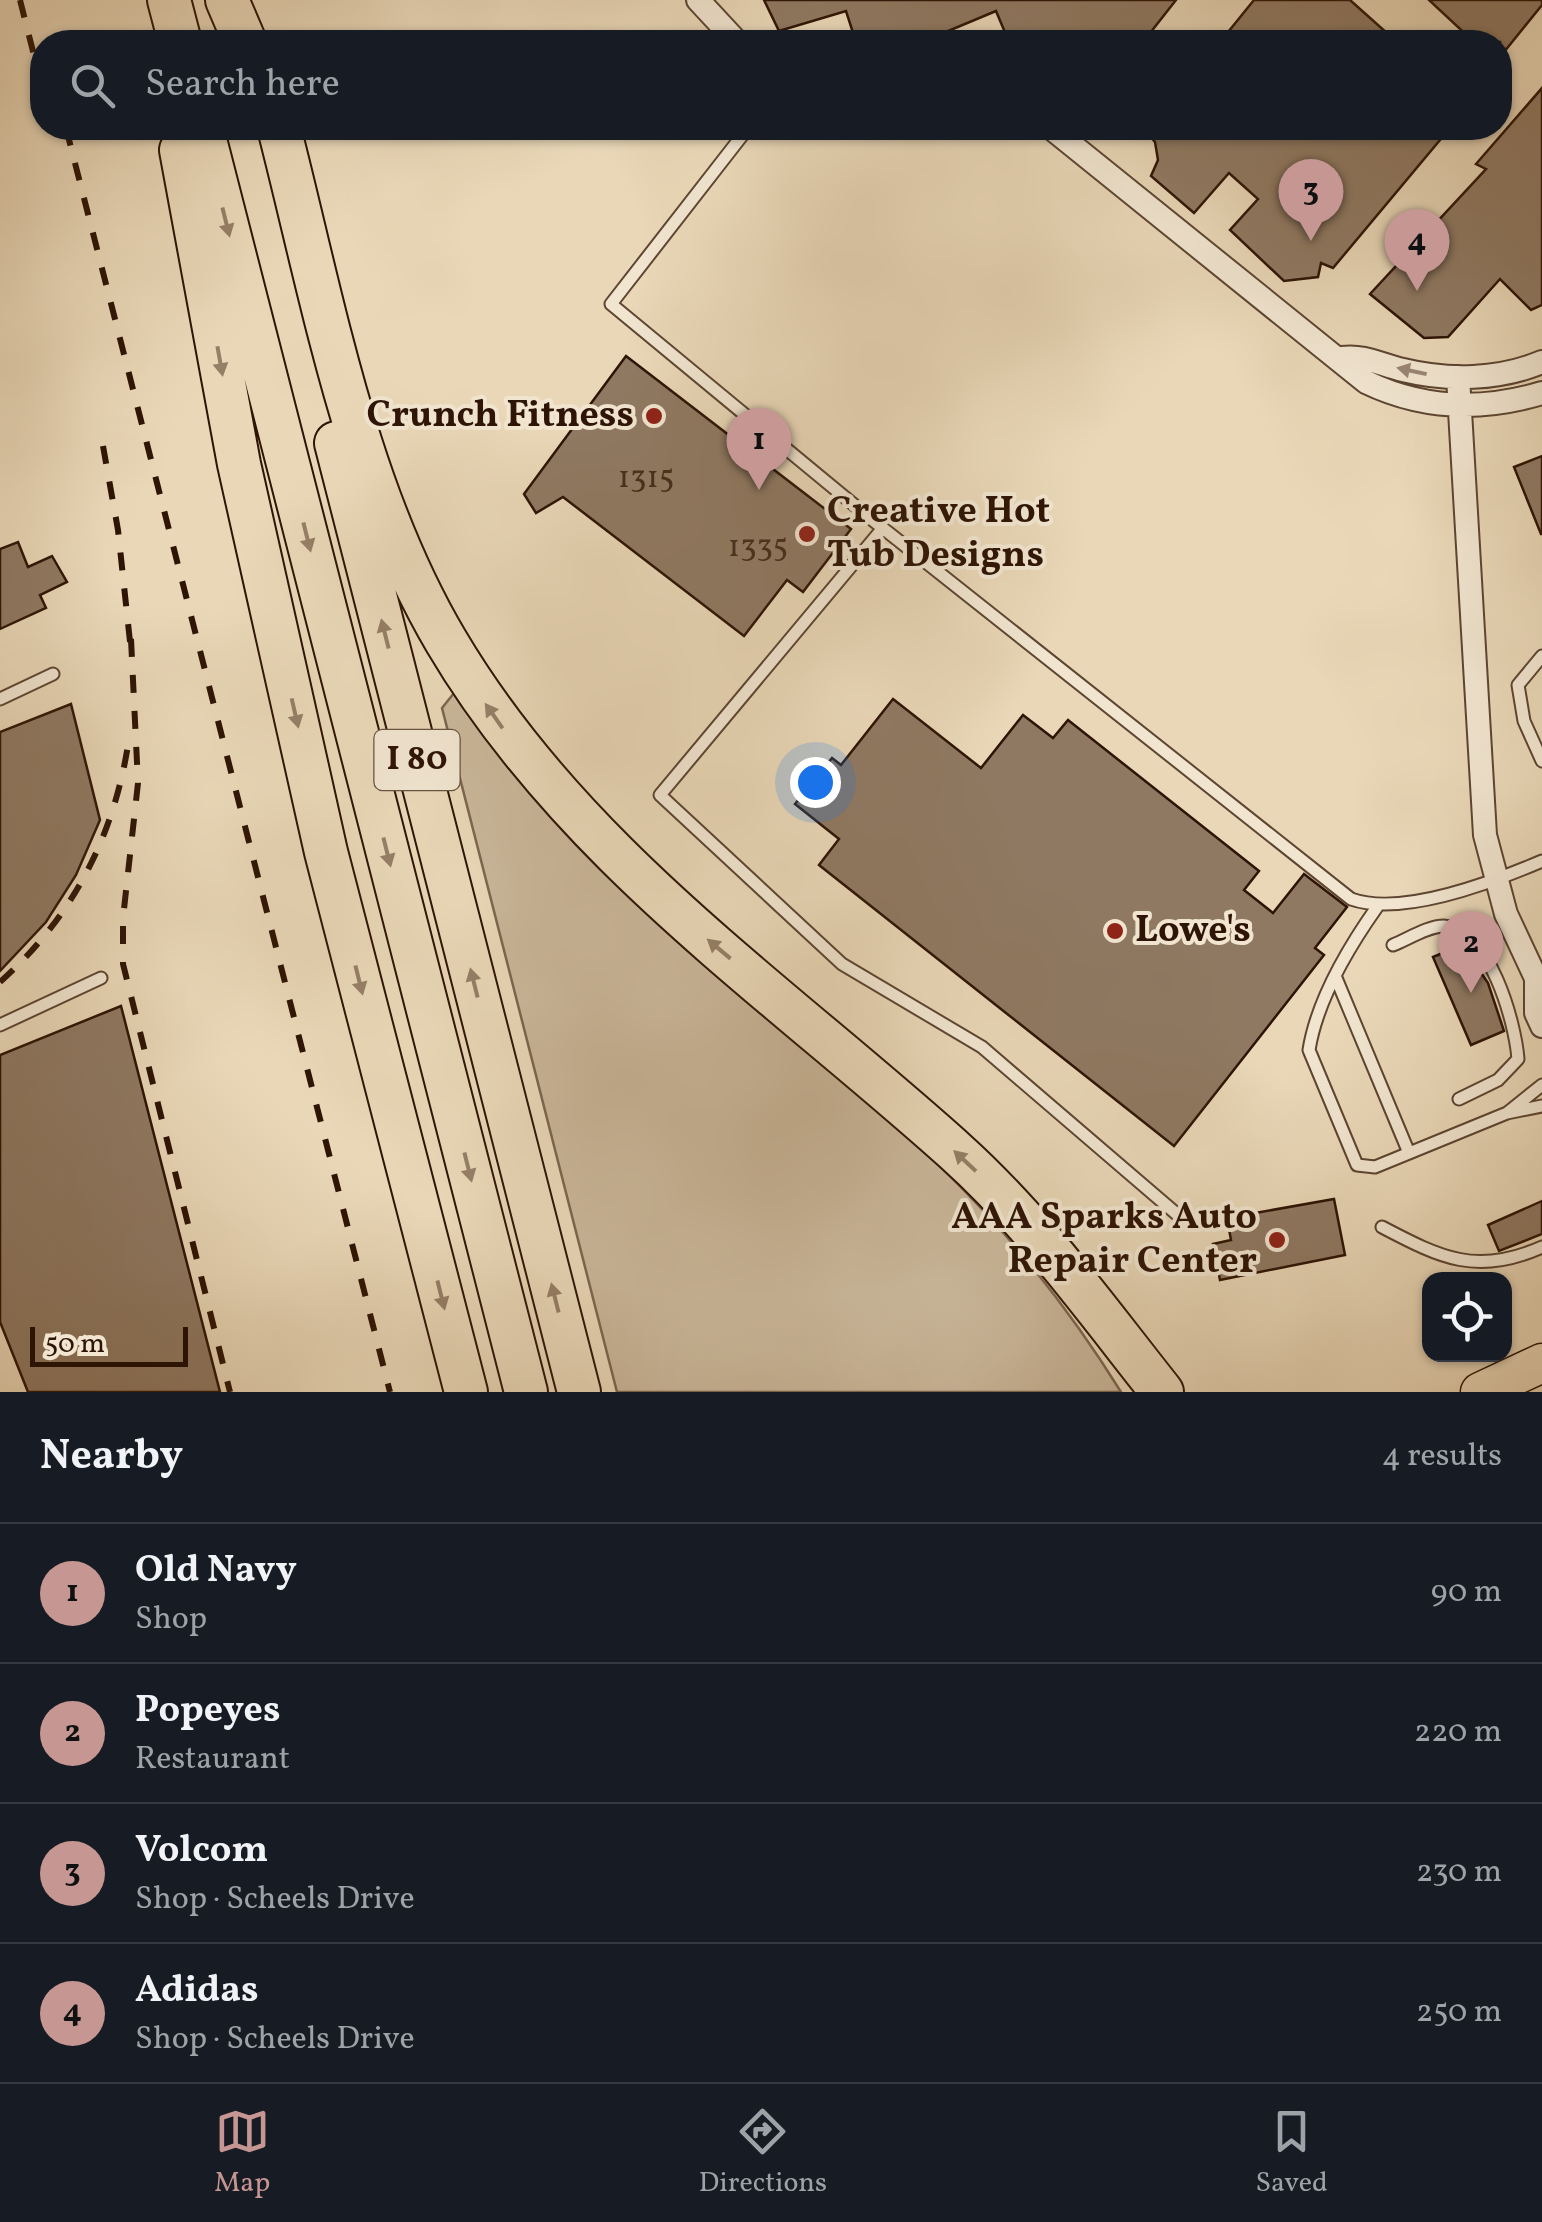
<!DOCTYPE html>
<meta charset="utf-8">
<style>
:root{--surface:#171b24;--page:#20242c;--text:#f1f3f6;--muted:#9ea1a6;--line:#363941;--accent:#c59692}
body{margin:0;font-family:Vollkorn,serif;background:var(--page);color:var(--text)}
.controls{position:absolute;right:30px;bottom:30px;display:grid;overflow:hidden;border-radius:20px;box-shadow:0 2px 8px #0004}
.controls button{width:90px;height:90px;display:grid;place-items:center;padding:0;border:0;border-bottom:2px solid var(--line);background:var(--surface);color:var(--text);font:50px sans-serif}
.scale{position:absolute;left:30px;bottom:25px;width:158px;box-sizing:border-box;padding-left:10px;border:5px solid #2e1405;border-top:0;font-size:28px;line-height:35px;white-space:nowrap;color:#2e1405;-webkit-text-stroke:8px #f1e5d0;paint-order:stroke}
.you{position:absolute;left:815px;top:782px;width:35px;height:35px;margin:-25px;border:8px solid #fff;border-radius:50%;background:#1a73e8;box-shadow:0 0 0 15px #1a73e833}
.badge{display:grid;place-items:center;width:65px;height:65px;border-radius:50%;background:var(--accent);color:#111;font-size:32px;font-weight:700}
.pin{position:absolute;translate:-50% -82px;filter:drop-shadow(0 2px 5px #0008)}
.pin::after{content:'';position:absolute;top:52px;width:35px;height:30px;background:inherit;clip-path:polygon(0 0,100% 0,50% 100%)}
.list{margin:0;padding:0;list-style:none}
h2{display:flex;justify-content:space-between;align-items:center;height:130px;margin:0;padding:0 40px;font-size:42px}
h2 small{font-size:32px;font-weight:400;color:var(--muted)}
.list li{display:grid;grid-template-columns:65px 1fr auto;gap:30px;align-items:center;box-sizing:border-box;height:140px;padding:0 40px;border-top:2px solid var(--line)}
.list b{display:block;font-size:38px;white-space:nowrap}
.list p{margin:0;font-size:32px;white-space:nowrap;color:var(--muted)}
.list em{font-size:32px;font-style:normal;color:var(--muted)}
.icon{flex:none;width:55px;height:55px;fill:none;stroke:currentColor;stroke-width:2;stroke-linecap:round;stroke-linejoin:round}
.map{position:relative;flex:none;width:1542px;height:1392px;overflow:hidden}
.search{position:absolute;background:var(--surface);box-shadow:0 2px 8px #0004;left:30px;right:30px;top:30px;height:110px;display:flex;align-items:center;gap:25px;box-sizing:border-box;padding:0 35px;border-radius:40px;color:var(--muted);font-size:38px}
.sheet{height:690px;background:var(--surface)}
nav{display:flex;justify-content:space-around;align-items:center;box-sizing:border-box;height:140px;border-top:2px solid var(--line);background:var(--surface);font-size:28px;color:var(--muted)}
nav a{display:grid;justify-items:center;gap:5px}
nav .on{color:var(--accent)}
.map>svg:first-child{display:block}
.green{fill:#c9b699;stroke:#7c654f;stroke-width:2.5}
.building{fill:#8f7962;stroke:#2e1405;stroke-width:2.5}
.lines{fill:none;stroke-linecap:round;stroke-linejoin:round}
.service-casing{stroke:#5d4532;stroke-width:15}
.minor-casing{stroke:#5d4532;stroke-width:26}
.primary-casing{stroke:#2e1405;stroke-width:41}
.motorway-casing{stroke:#2e1405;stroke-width:46}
.service{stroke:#f1e5d0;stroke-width:11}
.minor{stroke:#f1e5d0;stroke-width:22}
.primary{stroke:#e9d7b7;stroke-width:38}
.motorway{stroke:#e9d7b7;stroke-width:42}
.rail{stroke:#2e1405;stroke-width:6;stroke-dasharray:18 18;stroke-linecap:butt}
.oneway{fill:#957f67}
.oneway2{fill:#998775}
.poi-dot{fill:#8f2418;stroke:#f1e5d0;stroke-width:4}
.labels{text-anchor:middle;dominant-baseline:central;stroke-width:8;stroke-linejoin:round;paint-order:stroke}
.number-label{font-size:32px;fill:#462d1c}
.shield{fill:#f1e5d0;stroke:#685342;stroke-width:2.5}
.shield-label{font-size:35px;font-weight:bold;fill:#2e1405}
.poi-label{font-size:38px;font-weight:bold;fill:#2e1405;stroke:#f1e5d0;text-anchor:end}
</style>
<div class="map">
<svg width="1542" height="1392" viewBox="0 0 1542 1392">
<rect width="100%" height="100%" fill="#e9d7b7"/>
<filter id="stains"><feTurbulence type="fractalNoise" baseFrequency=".002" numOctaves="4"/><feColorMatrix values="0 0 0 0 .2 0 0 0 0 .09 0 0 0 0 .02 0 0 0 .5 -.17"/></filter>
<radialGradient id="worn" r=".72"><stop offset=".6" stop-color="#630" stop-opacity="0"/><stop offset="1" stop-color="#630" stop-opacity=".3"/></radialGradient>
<path class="green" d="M454,693C503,763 558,832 621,889C727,986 845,1072 947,1173C1014,1239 1072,1313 1121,1392H617L442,708Z"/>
<path class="building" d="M764,0H1176L1143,42H1009L996,11L922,42H856L846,11L779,31Z
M1254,0H1350L1397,42H1220Z
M1429,0H1542V5L1500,57V42H1474Z
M1542,88V305L1531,310L1500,279L1448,337L1424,338L1370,294L1486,169L1476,164Z
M1143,128H1450L1333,268L1321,263L1318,277L1284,281L1230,230L1258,199L1229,173L1194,213L1151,176L1158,160L1155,142Z
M626,356L851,529L803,592L787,580L744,636L563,497L536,513L524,494Z
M1542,456V534H1541L1514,467Z
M18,542L28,567L52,556L67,582L40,595L46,608L0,629V549Z
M893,699L981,768L1023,715L1053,738L1068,720L1259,871L1244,890L1273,913L1304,874L1347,907L1315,948L1324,955L1174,1146L819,865L839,839L795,804L832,758L841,765Z
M71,704L100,820L76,875L46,922L0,971V732Z
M1462,945L1488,983L1504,1031L1471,1045L1433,957Z
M121,1006L220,1392H28L0,1322V1055Z
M1334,1199L1345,1255L1220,1280L1213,1244L1231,1240L1227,1218Z
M1542,1201V1234L1499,1251L1488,1225Z"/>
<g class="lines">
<g class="service-casing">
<path id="service" d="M748,128L611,304L870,518L1351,899C1402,917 1493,882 1542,861
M883,528L660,795L842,964L982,1047L1179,1216
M1542,656L1518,685L1524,721L1542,761
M0,699L53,674
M1377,907C1348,948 1317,1000 1309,1050L1357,1165L1375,1167L1507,1113L1542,1106
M1393,945C1408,939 1428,926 1444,926C1489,928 1515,1021 1518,1059L1498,1080L1459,1099
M1336,978L1409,1153
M0,1025L101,978
M1507,1113L1542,1085
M1382,1227C1441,1258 1477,1276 1542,1247"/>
</g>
<g class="minor-casing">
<path id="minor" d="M698,0L737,42
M1051,128L1366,382C1422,409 1482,411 1542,393
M1342,358C1365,355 1381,365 1403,370C1448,381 1499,380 1542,362
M1458,377L1485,835L1506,914L1542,991
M1536,981V1013L1542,1026"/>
</g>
<g class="primary-casing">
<path id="primary" d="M1480,1392L1542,1363"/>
</g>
<g class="motorway-casing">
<path id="motorway" d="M169,0L180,42
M227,0L245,42
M202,128L526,1392
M279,128C323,299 355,487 446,641C571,853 775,989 955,1151C1034,1222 1096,1309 1162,1392
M181,150L239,464L326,852L466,1392
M336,443L579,1392"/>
</g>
<use href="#service" class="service"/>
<use href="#minor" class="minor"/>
<use href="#primary" class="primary"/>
<use href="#motorway" class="motorway"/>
<path class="rail" d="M20,0L42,87
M66,128L390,1392
M103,446L118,530L131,651
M131,639L138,783L123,918V964L230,1392
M0,982C71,919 113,839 128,745"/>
</g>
<defs><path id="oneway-solid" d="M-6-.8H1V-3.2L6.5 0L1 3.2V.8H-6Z" transform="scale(2.5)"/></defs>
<g class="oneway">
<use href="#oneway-solid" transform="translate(226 222) rotate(76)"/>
<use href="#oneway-solid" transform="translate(220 361) rotate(80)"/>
<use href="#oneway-solid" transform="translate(307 537) rotate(76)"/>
<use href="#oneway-solid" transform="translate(385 634) rotate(-104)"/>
<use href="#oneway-solid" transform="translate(295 713) rotate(77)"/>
<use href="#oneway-solid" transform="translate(494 716) rotate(-125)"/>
<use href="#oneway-solid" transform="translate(387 852) rotate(76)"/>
<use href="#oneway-solid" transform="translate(719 949) rotate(-140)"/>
<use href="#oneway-solid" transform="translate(359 980) rotate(76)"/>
<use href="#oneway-solid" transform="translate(474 983) rotate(-104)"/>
<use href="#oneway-solid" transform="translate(965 1161) rotate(-137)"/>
<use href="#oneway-solid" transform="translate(468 1167) rotate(76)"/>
<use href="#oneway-solid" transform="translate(441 1295) rotate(76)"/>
<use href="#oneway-solid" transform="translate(555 1298) rotate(-104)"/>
</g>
<use class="oneway2" href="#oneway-solid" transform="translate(1412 371) rotate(-168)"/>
<g class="poi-dot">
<circle cx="654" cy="416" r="10"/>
<circle cx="807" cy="534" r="10"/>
<circle cx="1115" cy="931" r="10"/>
<circle cx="1277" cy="1240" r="10"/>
</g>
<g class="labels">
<g class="number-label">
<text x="646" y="479">1315</text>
<text x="758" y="548">1335</text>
</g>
<rect class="shield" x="374.5" y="730" width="85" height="60" rx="8"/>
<g class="shield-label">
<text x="417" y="760">I 80</text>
</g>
<g class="poi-label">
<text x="634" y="416">Crunch Fitness</text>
<text x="827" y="512" text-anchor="start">Creative Hot<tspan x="827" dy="44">Tub Designs</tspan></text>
<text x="1135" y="931" text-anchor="start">Lowe's</text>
<text x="1257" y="1218">AAA Sparks Auto<tspan x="1257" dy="44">Repair Center</tspan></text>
</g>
</g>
<rect width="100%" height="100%" filter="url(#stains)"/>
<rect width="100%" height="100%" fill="url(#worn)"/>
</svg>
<div class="controls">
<button><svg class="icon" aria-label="locate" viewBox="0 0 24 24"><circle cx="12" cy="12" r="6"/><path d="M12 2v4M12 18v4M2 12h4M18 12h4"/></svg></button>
</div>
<div class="scale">50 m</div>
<div class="you"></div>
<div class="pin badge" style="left:759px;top:490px">1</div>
<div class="pin badge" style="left:1471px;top:993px">2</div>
<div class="pin badge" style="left:1311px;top:241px">3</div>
<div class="pin badge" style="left:1417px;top:291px">4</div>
<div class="search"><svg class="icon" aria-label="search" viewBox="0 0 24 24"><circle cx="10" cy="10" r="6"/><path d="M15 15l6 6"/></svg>Search here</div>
</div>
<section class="sheet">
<h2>Nearby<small>4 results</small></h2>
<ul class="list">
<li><span class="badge">1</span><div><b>Old Navy</b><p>Shop</p></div><em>90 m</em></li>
<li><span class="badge">2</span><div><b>Popeyes</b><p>Restaurant</p></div><em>220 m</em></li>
<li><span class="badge">3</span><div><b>Volcom</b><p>Shop · Scheels Drive</p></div><em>230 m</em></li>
<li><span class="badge">4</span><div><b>Adidas</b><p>Shop · Scheels Drive</p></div><em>250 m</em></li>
</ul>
</section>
<nav>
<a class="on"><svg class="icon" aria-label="map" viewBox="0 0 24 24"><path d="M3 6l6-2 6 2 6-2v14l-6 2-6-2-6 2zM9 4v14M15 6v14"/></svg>Map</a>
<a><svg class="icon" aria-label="directions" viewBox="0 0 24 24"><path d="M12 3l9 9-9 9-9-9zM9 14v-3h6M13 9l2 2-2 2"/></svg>Directions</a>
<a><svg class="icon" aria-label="saved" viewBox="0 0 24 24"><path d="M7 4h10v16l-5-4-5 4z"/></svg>Saved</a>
</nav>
